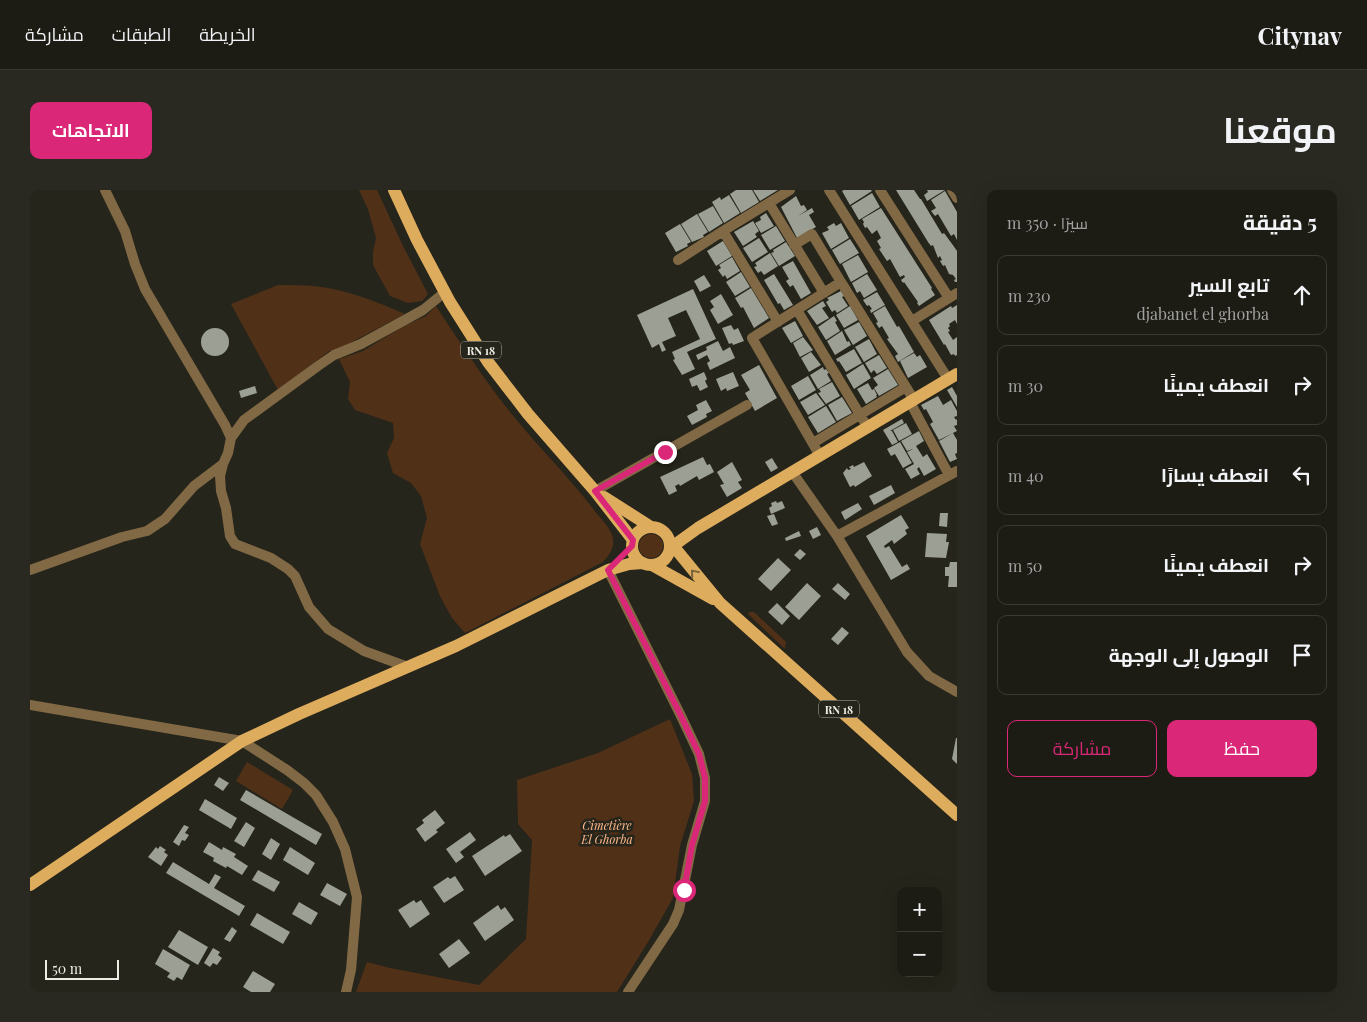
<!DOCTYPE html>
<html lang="ar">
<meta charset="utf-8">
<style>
:root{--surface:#1c1c14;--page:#292922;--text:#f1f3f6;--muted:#a0a1a0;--line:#3a3a34;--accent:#db2777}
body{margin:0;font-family:"Playfair Display",Cairo,serif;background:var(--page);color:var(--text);direction:rtl}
.controls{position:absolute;right:15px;bottom:15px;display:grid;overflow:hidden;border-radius:10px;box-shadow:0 5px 20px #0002}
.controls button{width:45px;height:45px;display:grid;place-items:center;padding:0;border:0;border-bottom:1px solid var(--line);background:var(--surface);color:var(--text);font:25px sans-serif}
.scale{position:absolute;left:15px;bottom:12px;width:74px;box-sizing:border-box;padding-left:5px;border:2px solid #edece6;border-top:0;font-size:14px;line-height:18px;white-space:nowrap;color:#edece6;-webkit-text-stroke:4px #26251b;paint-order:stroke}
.stop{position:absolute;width:15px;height:15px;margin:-11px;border:4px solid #db2777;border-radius:50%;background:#fff}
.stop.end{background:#db2777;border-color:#fff;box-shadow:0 1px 5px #0008}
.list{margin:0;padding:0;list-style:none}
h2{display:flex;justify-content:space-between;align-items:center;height:65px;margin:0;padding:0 20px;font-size:21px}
h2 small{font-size:16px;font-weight:400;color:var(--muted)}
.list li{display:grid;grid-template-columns:32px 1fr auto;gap:15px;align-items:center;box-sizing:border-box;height:80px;margin:0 10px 10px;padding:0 10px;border:1px solid var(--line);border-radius:10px}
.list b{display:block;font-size:19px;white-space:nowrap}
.list p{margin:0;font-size:16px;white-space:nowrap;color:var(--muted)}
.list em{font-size:16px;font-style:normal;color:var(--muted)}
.actions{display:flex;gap:10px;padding:15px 20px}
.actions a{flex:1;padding:11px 0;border:1px solid var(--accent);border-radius:10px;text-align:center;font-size:18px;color:var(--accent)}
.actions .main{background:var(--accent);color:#fff}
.icon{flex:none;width:28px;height:28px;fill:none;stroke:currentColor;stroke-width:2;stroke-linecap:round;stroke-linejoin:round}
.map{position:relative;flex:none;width:927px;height:802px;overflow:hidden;direction:ltr;border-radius:10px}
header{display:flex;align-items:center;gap:30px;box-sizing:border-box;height:70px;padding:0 25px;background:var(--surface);border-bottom:1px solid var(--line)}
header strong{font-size:24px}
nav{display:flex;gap:28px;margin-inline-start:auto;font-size:18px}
.intro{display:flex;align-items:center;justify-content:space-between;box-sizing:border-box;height:120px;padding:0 30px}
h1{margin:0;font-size:35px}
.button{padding:12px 22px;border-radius:10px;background:var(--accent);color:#fff;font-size:18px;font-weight:700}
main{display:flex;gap:30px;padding:0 30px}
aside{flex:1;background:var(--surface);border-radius:10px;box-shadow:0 5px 20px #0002}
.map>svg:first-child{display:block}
.green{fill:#513018}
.building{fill:#9ca094}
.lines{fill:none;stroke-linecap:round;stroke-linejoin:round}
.minor{stroke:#806944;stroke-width:10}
.major{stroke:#deac5d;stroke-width:12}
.oneway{stroke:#796239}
.route{stroke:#db2777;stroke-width:6}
.labels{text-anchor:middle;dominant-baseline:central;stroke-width:5;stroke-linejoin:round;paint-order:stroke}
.shield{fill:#26251b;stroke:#b1b0a9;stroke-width:1}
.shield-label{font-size:11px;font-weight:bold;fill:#edece6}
.park-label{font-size:12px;font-style:italic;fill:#ffb889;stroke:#26251b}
</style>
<header>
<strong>Citynav</strong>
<nav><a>الخريطة</a><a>الطبقات</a><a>مشاركة</a></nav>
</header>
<div class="intro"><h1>موقعنا</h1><a class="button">الاتجاهات</a></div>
<main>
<aside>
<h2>5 دقيقة<small>سيرًا · 350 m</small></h2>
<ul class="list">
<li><svg class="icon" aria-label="ahead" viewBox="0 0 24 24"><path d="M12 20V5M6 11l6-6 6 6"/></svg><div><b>تابع السير</b><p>djabanet el ghorba</p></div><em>230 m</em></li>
<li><svg class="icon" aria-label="right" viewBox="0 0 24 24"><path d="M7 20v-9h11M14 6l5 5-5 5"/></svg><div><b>انعطف يمينًا</b></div><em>30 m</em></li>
<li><svg class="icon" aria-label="left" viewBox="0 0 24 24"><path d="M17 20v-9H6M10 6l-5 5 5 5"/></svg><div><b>انعطف يسارًا</b></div><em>40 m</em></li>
<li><svg class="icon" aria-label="right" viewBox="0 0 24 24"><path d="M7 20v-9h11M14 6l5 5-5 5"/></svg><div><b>انعطف يمينًا</b></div><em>50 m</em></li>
<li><svg class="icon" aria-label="arrive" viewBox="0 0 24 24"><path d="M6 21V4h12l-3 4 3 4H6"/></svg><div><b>الوصول إلى الوجهة</b></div></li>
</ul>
<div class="actions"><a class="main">حفظ</a><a>مشاركة</a></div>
</aside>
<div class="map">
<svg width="927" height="802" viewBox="0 0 927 802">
<rect width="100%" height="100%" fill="#26251b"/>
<path class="green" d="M329,0H347L373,56L398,104L392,111L378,113L360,106L343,75V62L346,48L338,19Z
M248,95C259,95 271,95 283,96C315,99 345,111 375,124L320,153L298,162L248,200L201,114Z
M406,116C431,154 456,193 485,228C511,260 540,288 564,320C570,328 579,336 582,345C586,356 580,364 573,372L435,443L422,428L410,406L390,354L397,328L391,306L381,293L363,283L357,263L364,248L363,233L325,220L318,209L320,192L309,169L333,161L374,136L396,126Z
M609 356a12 12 0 1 1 24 0a12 12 0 1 1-24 0Z
M719,422H724L756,452L755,459L718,424Z
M640,529L662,584L664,611L650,656L643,708L618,752L587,802H326L337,772L360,778L449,795L496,749L502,650L488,634L487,590L568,563Z
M217,572L263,600L252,619L206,591Z"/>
<path class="building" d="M706,0H722L729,12L711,23L700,4Z
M723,0H748L730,11Z
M814,0H841L842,1L820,15L812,1Z
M866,0H884L890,9H891L912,44L914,43L925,58L927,61V92H925L924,90L926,89L923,85L919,84L915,75L913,76L910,71L912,70L910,66L908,68L903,55L901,56L898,52Z
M897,0H915L897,11L894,5L898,2Z
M915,1L927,22V50L924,44L921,46L908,24L905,26L901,21L906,18L901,10Z
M842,3L850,17L829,30L821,16Z
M699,5L710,23L694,33L682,12L690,7L691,10Z
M766,6L771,16L774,15L777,20L768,26L782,18L784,22L779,25L786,37L767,48L751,17Z
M683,16L693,33L679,42L668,24Z
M851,18L902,98L901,99L905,105L889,116L887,113L888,112L874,92L873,93L871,90L875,87L874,85L870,87L860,69L857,71L849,59L851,58L847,51L851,48L847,40L842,44L837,37L835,38L833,34L834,32L832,29Z
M736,23L744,36L731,43L725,33L731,30L730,27Z
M667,24L678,42L673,45L674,47L662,52L651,34Z
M723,31L729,41L725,44L727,47L713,56L704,42Z
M804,33L806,36L811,33L819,48L801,59L792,43L799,40L797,37Z
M650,34L661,52L657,54L658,56L646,62L635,43Z
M746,36L755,51L740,60L731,45Z
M729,48L738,62L722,72L713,58Z
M820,49L829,63L810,74L802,60Z
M693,51L702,66L686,76L677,61Z
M756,52L765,66L749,76L741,63L744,62L743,60Z
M740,63L748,76L734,85L731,81L728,83L724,77L727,76L725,73Z
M828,65L838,82L821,92L812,74Z
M702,67L710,81L697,89L695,85L693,87L688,80L691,78L689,75Z
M763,71L781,103L771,109L763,95L760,97L756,91L759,89L752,77Z
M711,82L720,97L705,106L696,92Z
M744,84L763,115L754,120L750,113L748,114L734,90Z
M837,84L847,100L834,108L830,101L827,103L822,93Z
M674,85L681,96L670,102L664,91Z
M721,98L739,128L724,138L713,117L711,118L705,108Z
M663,99L686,149L657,162L665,179L652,185L643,170L645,169L642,162L670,149L656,120L638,128L646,146L632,152L636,160L632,162L629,154L622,158L607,125Z
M811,101L814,106L812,107L818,116L807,123L805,120L802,122L796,112L799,110L797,108Z
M847,102L855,115L841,123L840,120L842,119L839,115L837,116L833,110Z
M691,104L703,125L688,134L680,120L684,117L680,111Z
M793,111L796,116L792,118L799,128L787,135L777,121Z
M927,115V134L925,130L919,134L920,136L918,138L920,141L918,142L923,150L927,147V165L925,166L924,164L921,165L915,154L914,155L899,130L921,116L922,118Z
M820,116L828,130L814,138L806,125Z
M855,116L867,137L869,136L884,162L868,172L865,166L868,164L857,149L859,148L852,136L849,138L846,133L848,132L843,123Z
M804,126L807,131L805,132L810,141L796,150L788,137Z
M765,131L773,146L761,153L752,138Z
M829,132L837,146L823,155L814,140Z
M701,135L704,140L708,138L714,151L703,155L702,153L699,154L692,138Z
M171 152a14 14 0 1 1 28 0a14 14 0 1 1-28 0Z
M812,141L817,152L819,151L821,155L805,165L797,151Z
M773,147L783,160L770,167L763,153Z
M839,149L847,164L834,172L825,157Z
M688,151L693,161L700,157L705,168L680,180L677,173L680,171L677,165L668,170L666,165L677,160L676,157Z
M824,159L832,173L816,182L809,171L808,172L806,169Z
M781,162L791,175L779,182L771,168Z
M884,163L887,167L890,165L897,177L878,188L870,171Z
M849,165L857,178L847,184L844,180L841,183L835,173Z
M833,174L841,188L824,199L816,185Z
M729,175L747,208L725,221L715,203L720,200L711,185Z
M793,177L794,180L796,179L799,183L797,184L801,191L788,199L780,185Z
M858,179L868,195L849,206L844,198L848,195L843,188Z
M674,182L677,189L675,191L678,197L670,201L667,195L662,197L659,189Z
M703,182L709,196L697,201L696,198L691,201L686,189Z
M778,186L786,200L769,210L761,196Z
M802,192L810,206L796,214L788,203L791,202L789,199Z
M838,193L842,200L844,199L847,205H846L847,207L836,214L827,199Z
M225,196L227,203L211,208L209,201Z
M922,197L927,206V217L917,200Z
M786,203L795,215L778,225L770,212Z
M908,206L913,215L921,210L927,221V226L924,227L926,230L927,229V235L924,236L927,241L909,250L900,234L903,232L896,219L894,220L891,215Z
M812,207L822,223L807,231L798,215Z
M676,210L682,221L676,224L677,227L662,235L657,226L668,220L666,215Z
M796,216L806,232L788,243L778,227Z
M872,229L874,233L860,241H862L868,252L862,255L853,240Z
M876,233L882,244L869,251L863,240Z
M889,241L894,251L886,256L893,267L897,264L906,279L894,286L889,277L887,279L890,284L881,289L875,279L884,274L877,262L883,259L877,261L871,251Z
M923,243L927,250V263L925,264L927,269L920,272L909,251Z
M870,252L882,273L873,278L865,264L861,266L857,259Z
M673,267L677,275L680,274L684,282L669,290L667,286L650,296L649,294L645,296L647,301L639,305L630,287Z
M742,268L748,278L741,282L735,272Z
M702,272L712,290L708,292L712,298L697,307L690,295L694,294L687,282Z
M834,272L842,286L825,297L824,295L820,297L813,283L817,278L818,280L821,279L819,277L823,275L824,277Z
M861,295L865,303L844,315L839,306Z
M746,311L747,313L752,311L755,318L741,324L739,318L742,316L741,313Z
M828,313L832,319L815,330L811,322Z
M910,323H918L917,337L909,336Z
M744,324L748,334L742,336L737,326Z
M871,325L879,338L875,340L877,344L864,354L862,350L854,356L855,358L859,356L872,377L877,374L880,379L861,390L836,346Z
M787,337L791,345L783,349L779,341Z
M769,341L771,346L756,351L755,348Z
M897,343L917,344L916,352H919L916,368L895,367Z
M770,359L776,364L770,370L764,365Z
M748,368L761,380L741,401L728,389Z
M920,372H927V397H918L919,386H915V377H919Z
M777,393L791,406L769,430L755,417Z
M808,393L820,404L815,410L802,399Z
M747,413L760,426L752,435L738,422Z
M812,437L819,443L808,455L801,449Z
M926,548H927V574L922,569Z
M189,587L199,593L193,601L184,595Z
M216,600L292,644L286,655L210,610Z
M175,609L207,628L201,639L169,620Z
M405,620L415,633L406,640L408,642L395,652L386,639L394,633L392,630Z
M216,632L225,638L214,657L204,651Z
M154,635L159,637L155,643L159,645L155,651L152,650L149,656L143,652Z
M440,642L446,650L430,662L434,667L426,673L416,659Z
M480,644L492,661L455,686L442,666L474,645L475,647Z
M241,648L250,654L241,670L232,664Z
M179,652L192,660L193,657L206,664L204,667L218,676L212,685L197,676L196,678L183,671L184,668L173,662Z
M130,656L136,660L134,662L138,665L131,676L118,667L126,657L128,659Z
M260,657L285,673L278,685L253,670Z
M143,672L179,694L185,684L191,687L184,698L215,716L209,726L136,683Z
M228,680L250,692L244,702L222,690Z
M425,686L434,700L414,713L403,697L418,687L420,689Z
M297,693L317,704L310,716L290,705Z
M384,710L386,713L391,710L400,724L380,738L368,720Z
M269,712L288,723L281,735L262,724Z
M468,715L471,720L475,717L484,730L455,751L443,733Z
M227,723L260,742L253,754L220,735Z
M202,737L207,741L200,752L194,749Z
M149,740L178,757L168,775L138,757Z
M429,749L440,763L419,778L409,764Z
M183,758L190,762L188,765L192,768L187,775L183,773L180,777L174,773Z
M133,759L160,775L152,790L147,787L144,791L137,787L140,783L125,774Z
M223,781L245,794L240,802H221L213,797Z"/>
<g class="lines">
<path class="minor" d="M799,0L918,189
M850,0L919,108
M922,0L927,8
M739,13L794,103
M764,55L782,44L811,92
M648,70L693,41
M767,120L838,238
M882,131L927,103
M748,132L693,41L760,0
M880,212L919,285
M201,248L214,230L288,176L304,165L331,154L393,120L415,102
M783,253L876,197
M790,266L722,148L811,92L884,210
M193,274L190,286L191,301L196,318L200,346L205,354L241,368L258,379L265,386L279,417L298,439L334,461L378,477
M763,283L807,346L877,462L899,486L927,502
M565,301L717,215
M807,346L927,281
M0,380L92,347L117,341L135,329L164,296L193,274L198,263L201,248L195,235L115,99L105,74L95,41L75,0
M578,380L651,526L669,564L675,588V611L662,655L649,720L643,734L598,802
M0,515L212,551L257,580L274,593L286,605L303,632L315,659L327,707L321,780L316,802"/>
<path class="major" d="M364,0L387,50L420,112L458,172L498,224L565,301L603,350
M574,307L621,337
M602 356a19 19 0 1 1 38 0a19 19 0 1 1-38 0Z
M640,352L690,413L927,625
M639,362L643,356L668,338L927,184
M622,375L683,409
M0,695L212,551L269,524L426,456L578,380L599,374L613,373"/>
</g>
<defs><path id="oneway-chevron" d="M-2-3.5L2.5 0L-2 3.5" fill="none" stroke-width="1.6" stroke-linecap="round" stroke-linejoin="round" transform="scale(1.25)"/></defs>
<use class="oneway" href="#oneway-chevron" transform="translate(664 383) rotate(-130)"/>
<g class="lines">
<path class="route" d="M635,262L565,301L603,350L602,356L578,380L651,526L669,564L675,588V611L662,655L654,700"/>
</g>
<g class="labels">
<g class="shield">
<rect x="431" y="151.5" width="40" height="17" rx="4"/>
<rect x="789" y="510.5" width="40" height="17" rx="4"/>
</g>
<g class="shield-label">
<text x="451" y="160">RN 18</text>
<text x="809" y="519">RN 18</text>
</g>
<g class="park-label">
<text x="577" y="635">Cimetière<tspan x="577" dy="14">El Ghorba</tspan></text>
</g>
</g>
</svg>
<div class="controls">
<button>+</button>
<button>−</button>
</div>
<div class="scale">50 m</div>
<div class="stop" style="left:654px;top:700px"></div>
<div class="stop end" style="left:635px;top:262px"></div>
</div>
</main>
